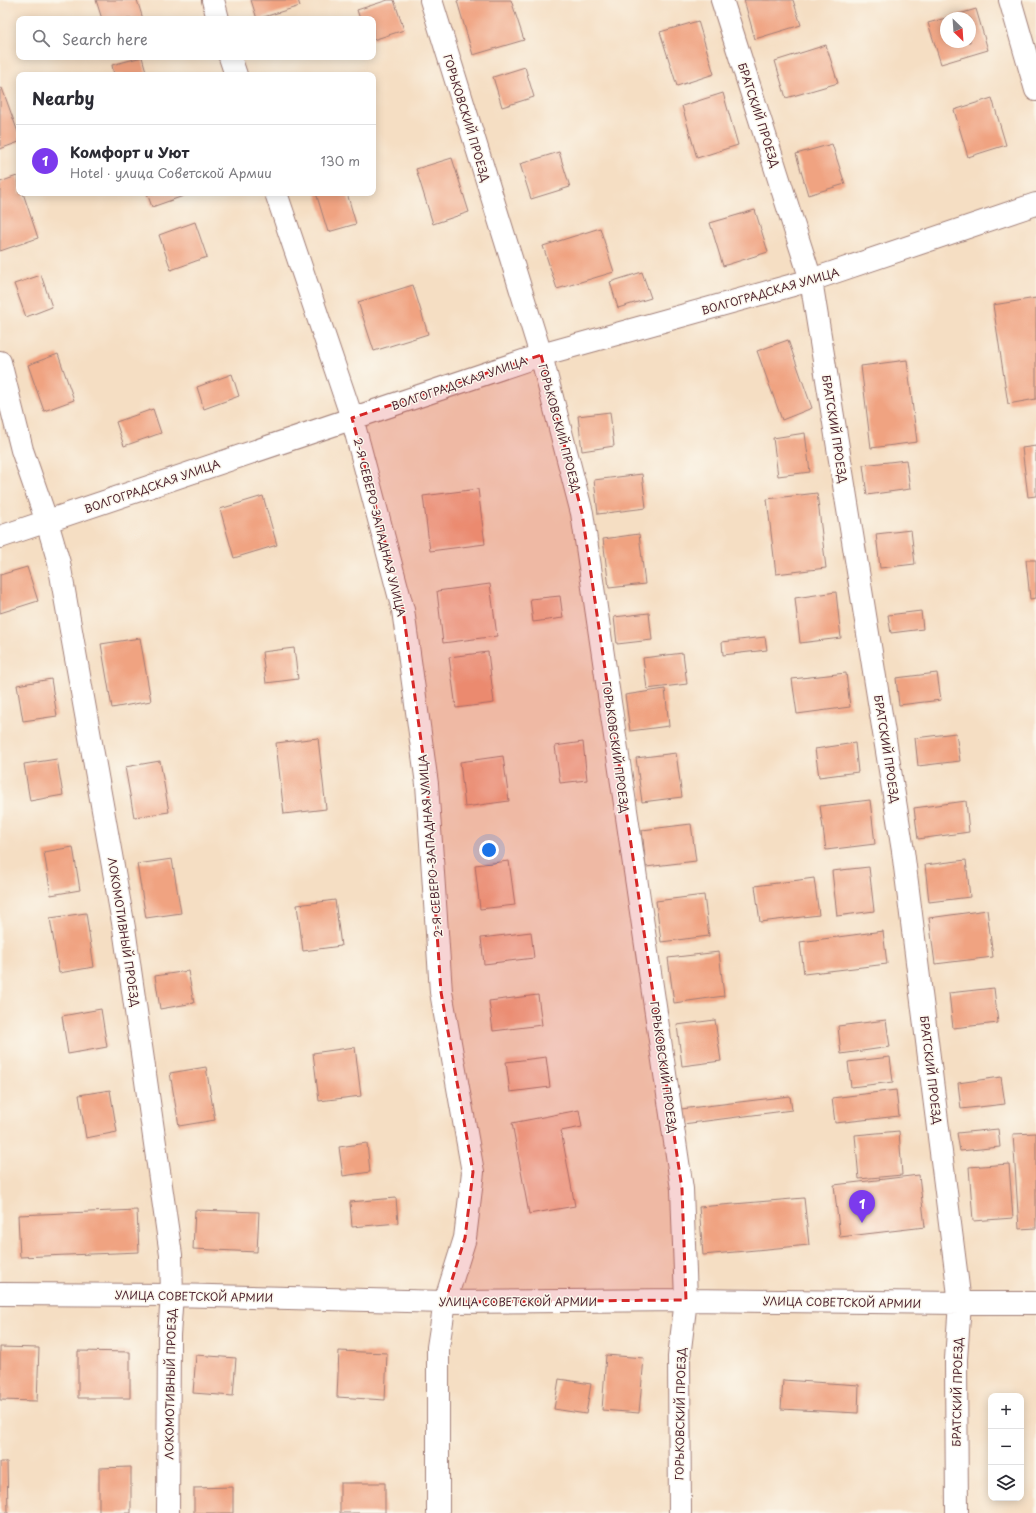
<!DOCTYPE html>
<meta charset="utf-8">
<style>
:root{--surface:#fff;--page:#f2f2f3;--text:#2b2b33;--muted:#7c7c81;--line:#e1e1e2;--accent:#7c3aed}
body{margin:0;font-family:"Playpen Sans",sans-serif;background:var(--page);color:var(--text)}
.controls{position:absolute;right:12px;bottom:12px;display:grid;overflow:hidden;border-radius:8px;box-shadow:0 2px 10px #0003}
.controls button{width:36px;height:36px;display:grid;place-items:center;padding:0;border:0;border-bottom:1px solid var(--line);background:var(--surface);color:var(--text);font:20px sans-serif}
.compass{position:absolute;left:940px;top:12px;width:36px;height:36px;border-radius:50%;background:var(--surface);box-shadow:0 2px 10px #0003;rotate:155deg}
.you{position:absolute;left:489px;top:850px;width:14px;height:14px;margin:-10px;border:3px solid #fff;border-radius:50%;background:#1a73e8;box-shadow:0 0 0 6px #1a73e833}
.badge{display:grid;place-items:center;width:26px;height:26px;border-radius:50%;background:var(--accent);color:#fff;font-size:13px;font-weight:700}
.pin{position:absolute;translate:-50% -33px;filter:drop-shadow(0 1px 2px #0008)}
.pin::after{content:'';position:absolute;top:21px;width:14px;height:12px;background:inherit;clip-path:polygon(0 0,100% 0,50% 100%)}
.list{margin:0;padding:0;list-style:none}
h2{display:flex;justify-content:space-between;align-items:center;height:52px;margin:0;padding:0 16px;font-size:17px}
h2 small{font-size:13px;font-weight:400;color:var(--muted)}
.list li{display:grid;grid-template-columns:26px 1fr auto;gap:12px;align-items:center;box-sizing:border-box;height:72px;padding:0 16px;border-top:1px solid var(--line)}
.list b{display:block;font-size:15px;white-space:nowrap}
.list p{margin:0;font-size:13px;white-space:nowrap;color:var(--muted)}
.list em{font-size:13px;font-style:normal;color:var(--muted)}
.icon{flex:none;width:22px;height:22px;fill:none;stroke:currentColor;stroke-width:2;stroke-linecap:round;stroke-linejoin:round}
.map{position:relative;flex:none;width:1036px;height:1513px;overflow:hidden}
.search{position:absolute;background:var(--surface);box-shadow:0 2px 10px #0003;left:16px;top:16px;width:360px;height:44px;display:flex;align-items:center;gap:10px;box-sizing:border-box;padding:0 14px;border-radius:8px;color:var(--muted);font-size:15px}
.panel{position:absolute;background:var(--surface);box-shadow:0 2px 10px #0003;left:16px;top:72px;width:360px;height:124px;border-radius:8px}
.map>svg:first-child{display:block}
.building{fill:#f0a381}
.lines{fill:none;stroke-linecap:round;stroke-linejoin:round}
.minor-casing{stroke:#a07e77;stroke-width:24}
.minor{stroke:#fff;stroke-width:22}
.marked{fill:#d62828;fill-opacity:0.2;stroke:#d62828;stroke-width:3;stroke-dasharray:8 5;stroke-linejoin:round}
.labels{text-anchor:middle;dominant-baseline:central;stroke-width:3;stroke-linejoin:round;paint-order:stroke}
.street-label{font-size:11px;fill:#4a1f2b;stroke:#fbf7ec}
</style>
<div class="map">
<svg width="1036" height="1513" viewBox="0 0 1036 1513">
<rect width="100%" height="100%" fill="#fbf7ec"/>
<filter id="ink" filterUnits="userSpaceOnUse"><feTurbulence type="fractalNoise" baseFrequency=".025" numOctaves="2"/><feDisplacementMap in="SourceGraphic" scale="8" xChannelSelector="R" yChannelSelector="G"/><feConvolveMatrix kernelMatrix="1 2 1 2 8 2 1 2 1" color-interpolation-filters="sRGB"/></filter>
<filter id="wash" filterUnits="userSpaceOnUse"><feTurbulence type="fractalNoise" baseFrequency=".012" numOctaves="4" result="noise"/><feDisplacementMap in="SourceGraphic" scale="16" xChannelSelector="R" yChannelSelector="G"/><feGaussianBlur stdDeviation="0.9" result="paint"/><feColorMatrix in="noise" values="0 0 0 0 0 0 0 0 0 0 0 0 0 0 0 0 0 1.4 0 .05"/><feComposite in="paint" operator="in"/></filter>
<g filter="url(#wash)">
<rect width="100%" height="100%" fill="#f5dec3"/>
<g id="blocks">
<path class="building" d="M96,0H137L143,19H102Z
M251,0H298L300,6L257,19Z
M388,0H394L404,30L373,40V19H360L357,10Z
M459,0H511L524,40L473,55L457,1Z
M744,0H793L801,25L755,39Z
M976,9L988,50L941,64L928,23L946,18V42H970V18H946Z
M698,21L714,74L677,86L660,32Z
M826,45L838,83L786,98L775,61Z
M142,57L147,75H114L112,65Z
M525,67L534,97L502,107L493,77Z
M2,88L19,135V142L0,149V89Z
M723,93L738,145L697,158L682,106Z
M992,98L1006,145L968,157L954,110Z
M832,144L845,184L808,195L796,154Z
M559,152L570,187L531,199L520,164Z
M452,158L469,212L433,224L416,169Z
M17,176L19,183V193H23L38,238L0,251V182Z
M147,193H192L152,207Z
M316,193H347L356,224L328,232Z
M755,210L768,252L723,266L710,223Z
M195,222L207,257L171,270L159,235Z
M600,228L614,272L557,289L543,246Z
M642,272L651,298L618,308L610,282Z
M41,275L52,307L26,317L14,284Z
M413,285L428,334L374,351L358,302Z
M1036,298V399L1008,404L993,305Z
M788,340L812,408L782,420L757,351Z
M58,354L74,400L44,411L28,365Z
M907,360L917,442L871,448L861,366Z
M232,374L239,396L204,409L197,387Z
M153,409L161,433L124,446L116,422Z
M610,412L614,446L582,451L578,416Z
M805,433L810,472L778,476L773,438Z
M1036,446V496L1028,497L1022,448Z
M906,460L910,489L867,495L863,465Z
M642,474L646,508L598,514L594,480Z
M478,489L485,544L430,551L423,496Z
M817,493L826,568L776,574L767,499Z
M263,496L277,545L234,558L220,509Z
M911,530L915,564L880,568L876,534Z
M639,534L645,584L609,588L603,539Z
M1026,560H1036V598L1030,599Z
M27,567L38,601L0,613V575Z
M490,584L497,636L443,643L437,591Z
M836,592L841,638L800,643L795,598Z
M560,596L563,618L533,622L530,599Z
M921,611L923,629L891,633L888,615Z
M649,613L652,640L617,644L614,617Z
M765,637L767,650L723,655L722,642Z
M140,638L151,701L112,708L101,644Z
M294,648L298,679L266,683L262,652Z
M488,652L494,703L456,708L449,657Z
M683,653L687,684L647,689L643,658Z
M846,673L850,707L797,714L792,679Z
M937,673L941,700L899,705L896,678Z
M51,679L57,716L23,721L17,685Z
M665,689L669,726L630,731L625,695Z
M956,733L960,761L918,766L915,738Z
M318,738L326,809L284,814L276,743Z
M583,742L587,780L560,783L555,746Z
M855,743L858,772L819,777L815,749Z
M676,753L682,797L642,802L636,758Z
M503,756L509,801L465,807L460,762Z
M57,759L63,795L30,801L24,764Z
M160,761L169,812L134,817L125,767Z
M870,800L875,844L826,850L820,806Z
M966,801L969,832L918,839L914,808Z
M691,824L696,861L646,867L642,830Z
M73,847L80,890L51,895L44,852Z
M172,859L181,913L146,918L137,864Z
M966,860L970,897L929,902L925,865Z
M509,861L515,905L480,909L475,865Z
M869,867L874,911L837,916L832,871Z
M814,878L819,915L760,922L755,886Z
M704,895L709,936L661,942L656,901Z
M335,900L341,946L303,951L297,905Z
M987,910L993,957L935,964L929,918Z
M86,913L94,967L59,973L50,918Z
M883,931L887,964L804,974L800,942Z
M531,932L534,958L484,964L481,938Z
M719,952L724,996L674,1003L668,958Z
M188,971L194,1003L160,1009L155,976Z
M994,988L998,1023L953,1028L949,993Z
M538,995L542,1025L493,1031L489,1001Z
M101,1009L107,1047L68,1054L62,1016Z
M715,1020L721,1061L682,1066L677,1025Z
M886,1020L890,1047L841,1054L838,1026Z
M355,1047L361,1096L319,1101L313,1053Z
M546,1057L550,1087L510,1092L506,1062Z
M890,1057L893,1082L851,1087L848,1062Z
M206,1067L215,1120L179,1126L170,1073Z
M1001,1077L1005,1104L961,1109L958,1083Z
M110,1090L117,1132L86,1138L79,1095Z
M896,1090L899,1116L835,1123L832,1098Z
M790,1096L792,1110L683,1124L681,1109Z
M579,1110L582,1127L561,1131L575,1206L529,1214L512,1123Z
M998,1129L1000,1147L960,1151L957,1133Z
M899,1131L902,1175L859,1179L855,1135Z
M1036,1133V1228L1019,1229L1013,1134Z
M367,1143L370,1172L343,1176L339,1147Z
M1009,1164L1013,1218L973,1221L969,1167Z
M919,1175L925,1227L840,1237L834,1185Z
M396,1198L398,1223L352,1227L350,1202Z
M804,1198L809,1245L703,1255L699,1207Z
M137,1210L139,1252L20,1257L18,1215Z
M195,1210L259,1212L257,1252L193,1249Z
M0,1347L39,1348L37,1401L0,1400Z
M78,1351L130,1352V1398H78Z
M339,1351L387,1353L385,1400L337,1397Z
M196,1355L236,1358L233,1396L193,1393Z
M606,1355L644,1358L639,1413L602,1410Z
M559,1379L591,1384L586,1414L554,1409Z
M783,1380L859,1385L858,1413L781,1409Z
M0,1462H7L8,1513H0Z
M131,1467V1513H99V1468Z
M340,1483H385V1513H340Z
M233,1487V1513H194V1488Z"/>
</g>
</g>
<g filter="url(#ink)">
<use href="#blocks" fill-opacity="0" stroke="#a07e77" stroke-width="1"/>
<g class="lines">
<g class="minor-casing">
<path id="minor" d="M213,0L218,19
M431,0L541,355L582,513L682,1189L686,1300L679,1357L680,1513
M722,0L811,280L903,851L960,1303L956,1359L957,1513
M1010,0L1036,90
M230,57L236,75
M276,193L352,418L403,610L427,784L441,992L473,1172L465,1238L445,1302L438,1347V1513
M0,362L22,450L47,522L59,563L124,928L171,1255L172,1295L169,1335L168,1513
M0,537L541,355L811,280L1036,204
M0,1294L172,1295L445,1302L686,1300L960,1303H1036"/>
</g>
<use href="#minor" class="minor"/>
</g>
</g>
<path class="marked" d="M541,355L582,513L682,1189L686,1300L445,1302L465,1238L473,1172L441,992L427,784L403,610L352,418Z"/>
<g class="labels">
<g class="street-label">
<text transform="translate(759 115) rotate(72)">БРАТСКИЙ ПРОЕЗД</text>
<text transform="translate(467 118) rotate(73)">ГОРЬКОВСКИЙ ПРОЕЗД</text>
<text transform="translate(770 291) rotate(-16)">ВОЛГОГРАДСКАЯ УЛИЦА</text>
<text transform="translate(459 383) rotate(-19)">ВОЛГОГРАДСКАЯ УЛИЦА</text>
<text transform="translate(560 428) rotate(75)">ГОРЬКОВСКИЙ ПРОЕЗД</text>
<text transform="translate(835 429) rotate(81)">БРАТСКИЙ ПРОЕЗД</text>
<text transform="translate(152 486) rotate(-19)">ВОЛГОГРАДСКАЯ УЛИЦА</text>
<text transform="translate(380 527) rotate(76)">2-Я СЕВЕРО-ЗАПАДНАЯ УЛИЦА</text>
<text transform="translate(616 747) rotate(82)">ГОРЬКОВСКИЙ ПРОЕЗД</text>
<text transform="translate(887 749) rotate(81)">БРАТСКИЙ ПРОЕЗД</text>
<text transform="translate(430 846) rotate(-95)">2-Я СЕВЕРО-ЗАПАДНАЯ УЛИЦА</text>
<text transform="translate(124 932) rotate(81)">ЛОКОМОТИВНЫЙ ПРОЕЗД</text>
<text transform="translate(664 1067) rotate(82)">ГОРЬКОВСКИЙ ПРОЕЗД</text>
<text transform="translate(931 1070) rotate(83)">БРАТСКИЙ ПРОЕЗД</text>
<text transform="translate(194 1296) rotate(1)">УЛИЦА СОВЕТСКОЙ АРМИИ</text>
<text x="518" y="1301">УЛИЦА СОВЕТСКОЙ АРМИИ</text>
<text transform="translate(842 1302) rotate(1)">УЛИЦА СОВЕТСКОЙ АРМИИ</text>
<text transform="translate(170 1384) rotate(-89)">ЛОКОМОТИВНЫЙ ПРОЕЗД</text>
<text transform="translate(957 1392) rotate(-89)">БРАТСКИЙ ПРОЕЗД</text>
<text transform="translate(680 1414) rotate(-89)">ГОРЬКОВСКИЙ ПРОЕЗД</text>
</g>
</g>
</svg>
<div class="controls">
<button>+</button>
<button>−</button>
<button><svg class="icon" aria-label="layers" viewBox="0 0 24 24"><path d="M12 4l9 5-9 5-9-5zM3 14l9 5 9-5"/></svg></button>
</div>
<svg class="compass" viewBox="-18 -18 36 36"><path d="M0-13l5 13h-10z" fill="#e53935"/><path d="M0 13l5-13h-10z" fill="#7c7c81"/></svg>
<div class="you"></div>
<div class="pin badge" style="left:862px;top:1223px">1</div>
<div class="search"><svg class="icon" aria-label="search" viewBox="0 0 24 24"><circle cx="10" cy="10" r="6"/><path d="M15 15l6 6"/></svg>Search here</div>
<section class="panel">
<h2>Nearby<small></small></h2>
<ul class="list">
<li><span class="badge">1</span><div><b>Комфорт и Уют</b><p>Hotel · улица Советской Армии</p></div><em>130 m</em></li>
</ul>
</section>
</div>
